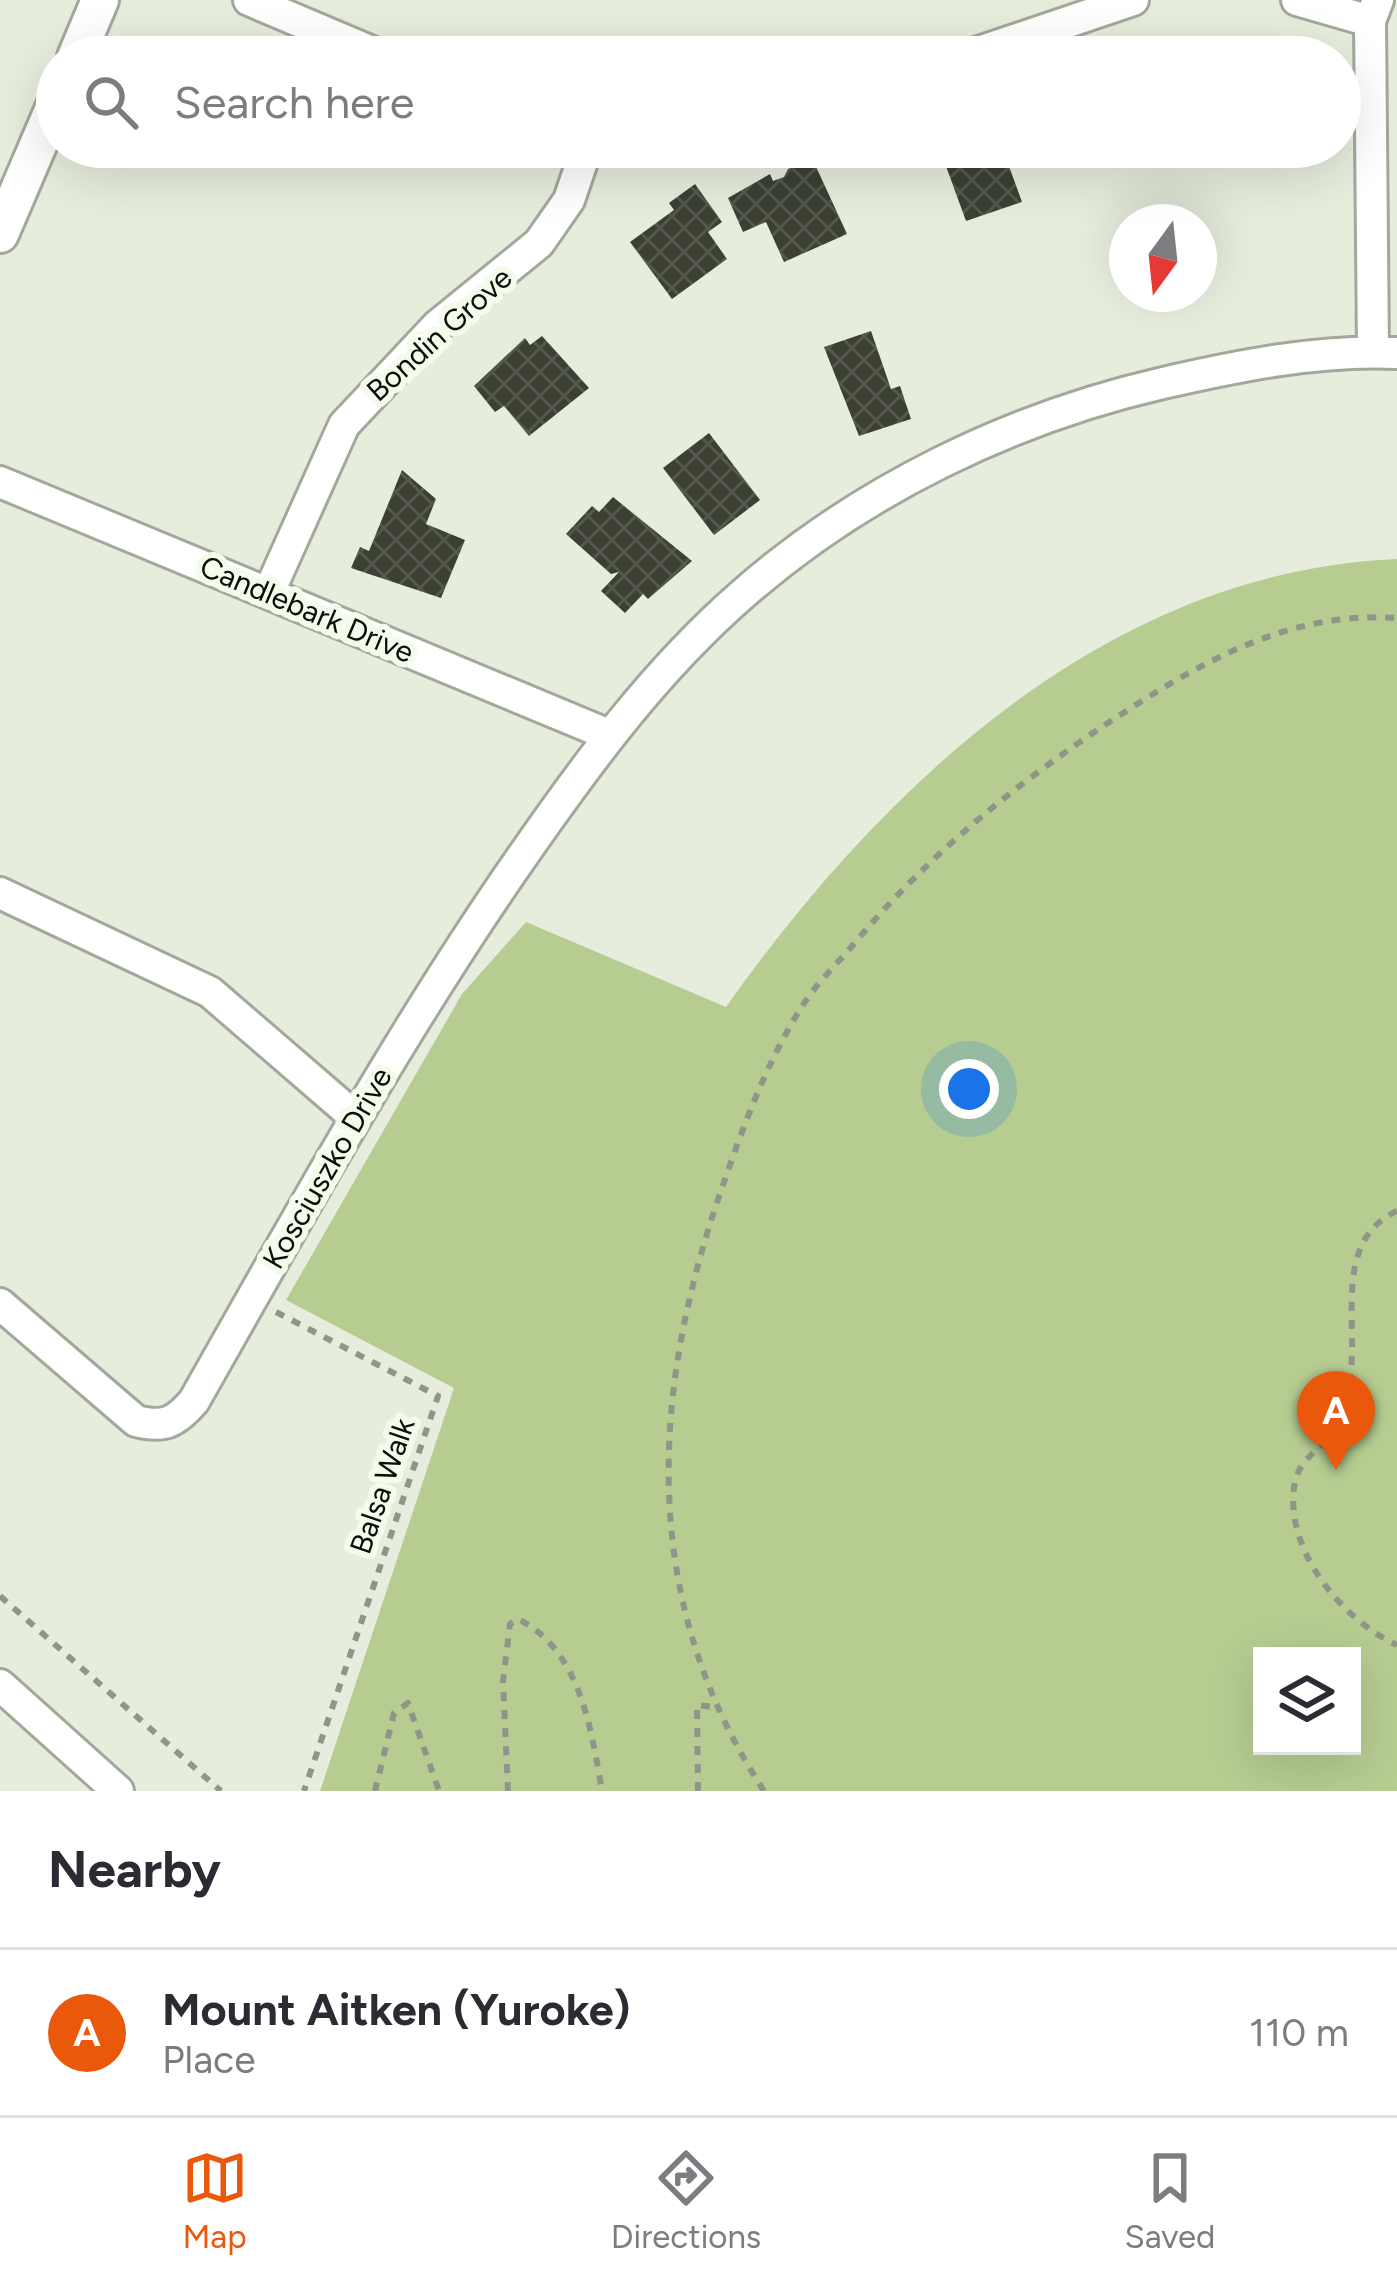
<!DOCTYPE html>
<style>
:root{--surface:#fff;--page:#f2f2f3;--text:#2b2b33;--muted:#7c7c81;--line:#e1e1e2;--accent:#ea580c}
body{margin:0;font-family:Figtree,sans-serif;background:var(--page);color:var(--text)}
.controls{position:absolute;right:36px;bottom:36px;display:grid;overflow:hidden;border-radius:0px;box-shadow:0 12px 48px #0002}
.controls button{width:108px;height:108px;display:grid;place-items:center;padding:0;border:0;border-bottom:3px solid var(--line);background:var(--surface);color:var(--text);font:60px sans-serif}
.compass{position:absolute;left:1109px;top:204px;width:108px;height:108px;border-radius:50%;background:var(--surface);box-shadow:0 12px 48px #0002;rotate:195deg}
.you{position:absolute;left:969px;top:1089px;width:42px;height:42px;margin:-30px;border:9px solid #fff;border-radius:50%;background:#1a73e8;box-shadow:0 0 0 18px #1a73e833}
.badge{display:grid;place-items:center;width:78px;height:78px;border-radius:50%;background:var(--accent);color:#fff;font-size:39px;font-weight:700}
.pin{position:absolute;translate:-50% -99px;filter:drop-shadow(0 3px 6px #0008)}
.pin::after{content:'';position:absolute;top:63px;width:42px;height:36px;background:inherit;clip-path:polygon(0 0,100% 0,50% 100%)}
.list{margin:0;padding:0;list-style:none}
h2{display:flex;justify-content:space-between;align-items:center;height:156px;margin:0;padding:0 48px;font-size:51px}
h2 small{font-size:39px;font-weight:400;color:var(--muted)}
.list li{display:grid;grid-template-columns:78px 1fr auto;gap:36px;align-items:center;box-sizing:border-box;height:168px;padding:0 48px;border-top:3px solid var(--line)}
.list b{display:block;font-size:45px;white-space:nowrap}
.list p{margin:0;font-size:39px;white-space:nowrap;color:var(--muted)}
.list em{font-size:39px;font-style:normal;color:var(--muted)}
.icon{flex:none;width:66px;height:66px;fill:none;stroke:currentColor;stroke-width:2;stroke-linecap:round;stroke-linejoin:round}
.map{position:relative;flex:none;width:1397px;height:1791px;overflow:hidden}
.search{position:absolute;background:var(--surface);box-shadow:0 12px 48px #0002;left:36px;right:36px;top:36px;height:132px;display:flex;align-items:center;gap:30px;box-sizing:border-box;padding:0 42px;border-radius:66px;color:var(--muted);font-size:45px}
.sheet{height:324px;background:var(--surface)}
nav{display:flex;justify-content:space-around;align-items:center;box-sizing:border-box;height:168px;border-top:3px solid var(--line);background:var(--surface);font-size:33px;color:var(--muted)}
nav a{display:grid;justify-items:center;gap:6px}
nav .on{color:var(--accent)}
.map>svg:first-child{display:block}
.park{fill:#b6cc91;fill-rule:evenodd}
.building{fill:url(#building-cross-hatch)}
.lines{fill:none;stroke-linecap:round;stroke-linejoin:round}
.minor-casing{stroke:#a3a99a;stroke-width:36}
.tertiary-casing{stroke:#a3a99a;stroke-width:42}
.path{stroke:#909589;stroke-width:6;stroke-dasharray:9 9;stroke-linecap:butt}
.minor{stroke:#fff;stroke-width:30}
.tertiary{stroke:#fff;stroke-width:36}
.labels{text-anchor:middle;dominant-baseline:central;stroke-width:12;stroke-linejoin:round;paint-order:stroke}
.street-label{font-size:30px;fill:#0b0d08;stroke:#f4fbea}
</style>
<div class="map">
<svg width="1397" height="1791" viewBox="0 0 1397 1791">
<defs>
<pattern id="building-cross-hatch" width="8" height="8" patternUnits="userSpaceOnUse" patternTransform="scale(3)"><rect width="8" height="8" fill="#3b4033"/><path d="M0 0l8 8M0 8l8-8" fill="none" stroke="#54584d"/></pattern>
</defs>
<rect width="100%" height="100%" fill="#e7eddd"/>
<path class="park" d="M1397,559V1791H320L454,1388L286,1300L462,994L526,922L726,1007C884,784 1109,571 1397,559ZM1262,1656H1352V1746H1262Z"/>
<path class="building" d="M939,147H1002L1022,202L966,221Z
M812,158L847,234L784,262L766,222L743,232L728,198L770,174L773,181L784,177L788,169Z
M695,184L722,222L708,232L727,259L672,299L630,242L674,210L669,203Z
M871,331L891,389L900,386L911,419L859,436L824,347Z
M542,336L589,388L529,436L504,406L495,412L474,386L525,338L530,345Z
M709,433L760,500L714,535L663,468Z
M402,470L436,499L426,524L465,540L441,598L351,568L360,547L369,551Z
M613,497L692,561L648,599L643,594L625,613L601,591L619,572L611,574L566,534L592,506L599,512Z"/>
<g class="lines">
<g class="minor-casing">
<path id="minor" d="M249,0L384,57
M1297,0L1370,21
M964,57L1133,0
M1373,352L1370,21L1378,0
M0,482L609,735
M269,592L344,425L437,326L539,243L569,200L587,147
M0,893L210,992L356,1118
M0,1304L136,1421C164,1428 175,1423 194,1401C297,1219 398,1036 517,864C585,766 654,671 744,593C862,490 1011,418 1163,383C1237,366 1321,349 1397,353
M0,1685L118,1791"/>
</g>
<g class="tertiary-casing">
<path id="tertiary" d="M76,57L100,0
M0,234L57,101"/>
</g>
<path class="path" d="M1397,1211C1332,1241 1359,1322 1350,1378C1347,1397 1344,1415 1333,1431C1321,1450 1300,1458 1295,1482C1282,1548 1342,1620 1397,1645
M276,1312L438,1396L304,1791
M0,1596L221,1791
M375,1791L394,1713L408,1703L439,1791
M508,1791L503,1681L510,1624L518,1619C581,1651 591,1729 602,1791
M698,1791L697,1705L715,1707
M764,1791C638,1599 650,1391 724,1182C745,1122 767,1062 801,1008C815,985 836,965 853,945C923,861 1001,796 1090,735C1184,672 1280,610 1397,618"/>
<use href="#minor" class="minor"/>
<use href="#tertiary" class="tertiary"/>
</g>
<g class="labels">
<g class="street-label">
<text transform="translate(439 334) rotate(-42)">Bondin Grove</text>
<text transform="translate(307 609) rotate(23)">Candlebark Drive</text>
<text transform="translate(327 1168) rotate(-60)">Kosciuszko Drive</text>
<text transform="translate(382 1486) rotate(-71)">Balsa Walk</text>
</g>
</g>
</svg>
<div class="controls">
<button><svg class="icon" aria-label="layers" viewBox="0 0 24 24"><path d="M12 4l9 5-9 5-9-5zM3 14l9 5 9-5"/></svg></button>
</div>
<svg class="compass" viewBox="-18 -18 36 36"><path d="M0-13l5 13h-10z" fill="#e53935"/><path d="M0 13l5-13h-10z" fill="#7c7c81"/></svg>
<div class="you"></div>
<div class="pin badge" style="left:1336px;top:1470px">A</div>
<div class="search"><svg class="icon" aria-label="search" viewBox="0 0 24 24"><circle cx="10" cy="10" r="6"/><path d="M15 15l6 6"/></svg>Search here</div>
</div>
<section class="sheet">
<h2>Nearby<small></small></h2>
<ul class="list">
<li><span class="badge">A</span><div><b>Mount Aitken (Yuroke)</b><p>Place</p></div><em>110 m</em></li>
</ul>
</section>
<nav>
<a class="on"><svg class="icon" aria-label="map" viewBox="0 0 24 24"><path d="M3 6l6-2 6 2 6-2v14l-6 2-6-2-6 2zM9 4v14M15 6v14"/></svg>Map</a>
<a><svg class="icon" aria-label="directions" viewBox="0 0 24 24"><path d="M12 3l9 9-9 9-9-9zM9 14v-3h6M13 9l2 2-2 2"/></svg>Directions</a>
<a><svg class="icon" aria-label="saved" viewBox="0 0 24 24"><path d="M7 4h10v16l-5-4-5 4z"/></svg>Saved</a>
</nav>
